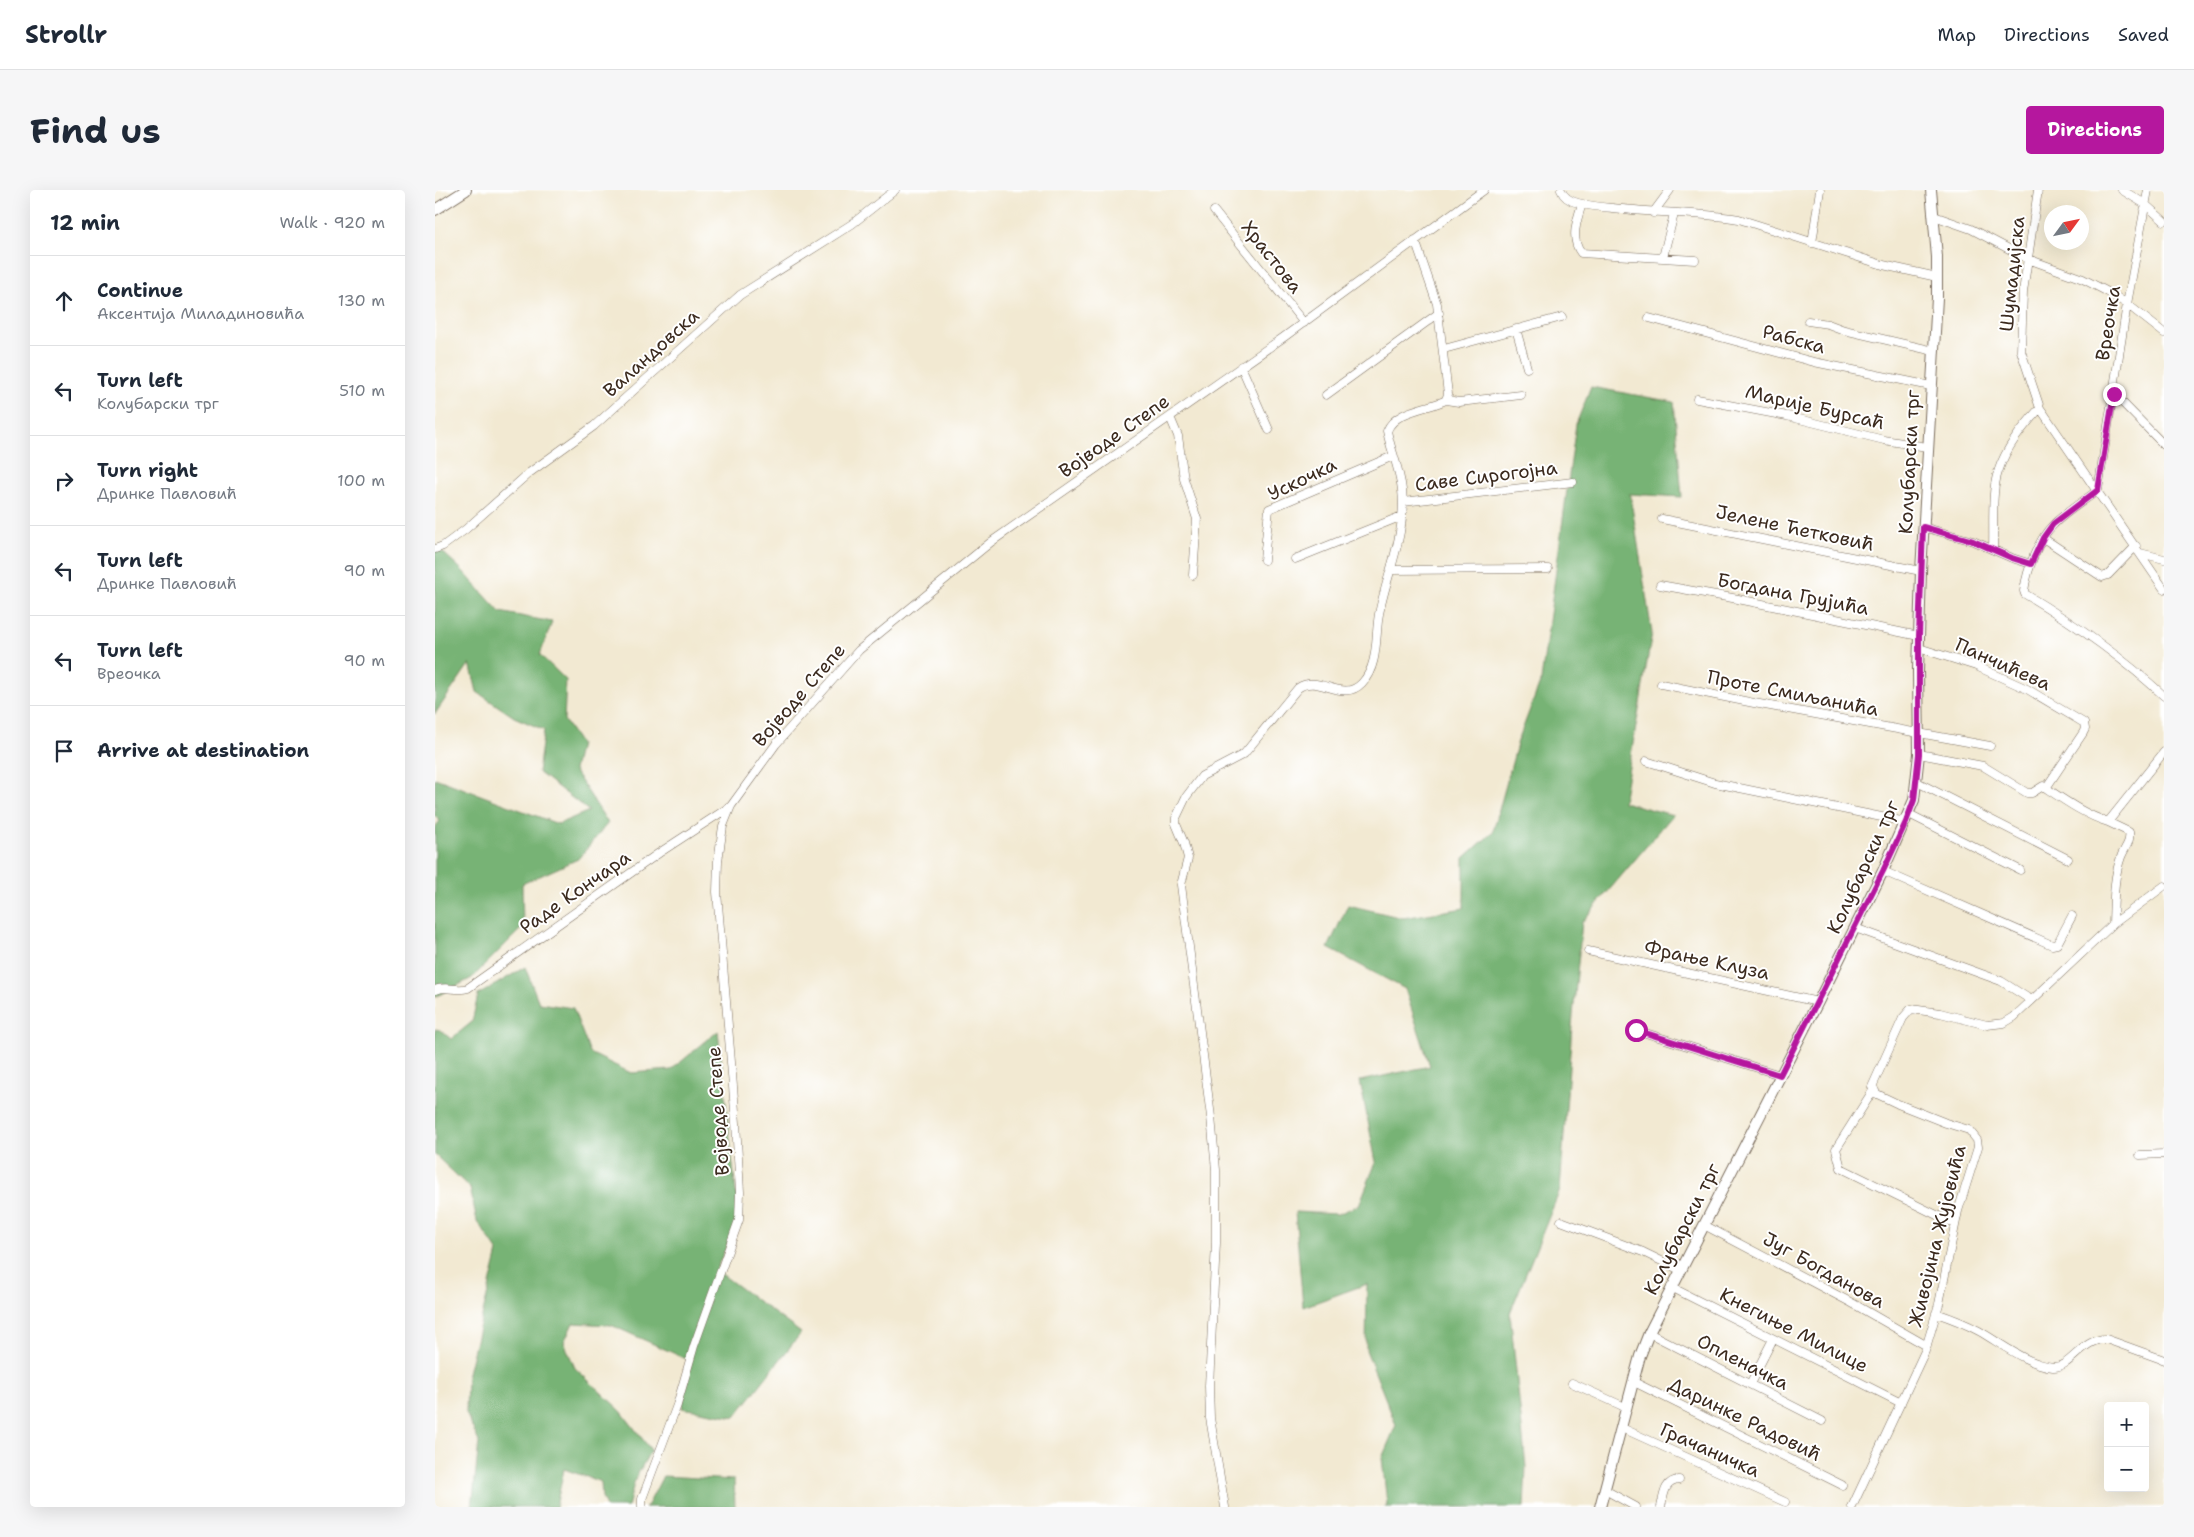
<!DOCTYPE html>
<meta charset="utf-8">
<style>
:root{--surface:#fff;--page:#f6f6f7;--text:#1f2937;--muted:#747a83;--line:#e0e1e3;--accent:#b5179e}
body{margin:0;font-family:"Shantell Sans",sans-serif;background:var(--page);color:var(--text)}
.controls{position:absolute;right:15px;bottom:15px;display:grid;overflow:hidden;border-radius:5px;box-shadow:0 5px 20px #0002}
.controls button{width:45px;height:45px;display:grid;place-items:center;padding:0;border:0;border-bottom:1px solid var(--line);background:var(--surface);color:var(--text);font:25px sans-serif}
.compass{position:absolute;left:1609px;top:15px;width:45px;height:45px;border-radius:50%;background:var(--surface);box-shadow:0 5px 20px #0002;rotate:57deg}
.stop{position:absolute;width:15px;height:15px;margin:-11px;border:4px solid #b5179e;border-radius:50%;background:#fff}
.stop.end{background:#b5179e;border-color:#fff;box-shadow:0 1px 5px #0008}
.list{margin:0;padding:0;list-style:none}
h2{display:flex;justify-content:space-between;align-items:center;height:65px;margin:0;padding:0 20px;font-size:21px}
h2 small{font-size:16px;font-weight:400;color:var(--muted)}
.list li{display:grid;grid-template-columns:32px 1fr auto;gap:15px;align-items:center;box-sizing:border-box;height:90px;padding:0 20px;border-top:1px solid var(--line)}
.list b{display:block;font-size:19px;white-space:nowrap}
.list p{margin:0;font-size:16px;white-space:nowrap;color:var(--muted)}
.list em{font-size:16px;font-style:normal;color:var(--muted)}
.icon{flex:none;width:28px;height:28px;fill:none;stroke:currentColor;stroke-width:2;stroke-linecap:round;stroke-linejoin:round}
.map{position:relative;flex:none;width:1729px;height:1317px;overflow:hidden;border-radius:5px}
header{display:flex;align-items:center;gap:30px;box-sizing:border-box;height:70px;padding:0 25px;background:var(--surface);border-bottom:1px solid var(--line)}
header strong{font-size:24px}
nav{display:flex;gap:28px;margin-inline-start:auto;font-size:18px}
.intro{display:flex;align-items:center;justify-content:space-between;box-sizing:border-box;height:120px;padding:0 30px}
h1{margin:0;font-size:35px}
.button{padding:12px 22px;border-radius:5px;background:var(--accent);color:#fff;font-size:18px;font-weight:700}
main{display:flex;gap:30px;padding:0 30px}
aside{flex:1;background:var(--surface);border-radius:5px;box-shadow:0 5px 20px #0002}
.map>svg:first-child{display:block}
.forest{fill:#77b374;stroke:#596e49}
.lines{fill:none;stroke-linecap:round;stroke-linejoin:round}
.minor-casing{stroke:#7b6d5d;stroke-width:9}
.tertiary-casing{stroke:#7b6d5d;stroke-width:12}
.minor{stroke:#fff;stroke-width:8}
.tertiary{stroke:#fff;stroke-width:10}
.route{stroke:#b5179e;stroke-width:6}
.labels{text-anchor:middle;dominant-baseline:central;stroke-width:4;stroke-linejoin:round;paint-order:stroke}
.street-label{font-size:19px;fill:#3b2a1e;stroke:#fff}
</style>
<header>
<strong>Strollr</strong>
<nav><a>Map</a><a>Directions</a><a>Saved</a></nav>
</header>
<div class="intro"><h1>Find us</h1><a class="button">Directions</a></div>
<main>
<aside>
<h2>12 min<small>Walk · 920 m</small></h2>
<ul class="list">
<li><svg class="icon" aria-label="ahead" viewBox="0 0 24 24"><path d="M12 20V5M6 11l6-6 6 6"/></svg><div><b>Continue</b><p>Аксентија Миладиновића</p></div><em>130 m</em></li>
<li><svg class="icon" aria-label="left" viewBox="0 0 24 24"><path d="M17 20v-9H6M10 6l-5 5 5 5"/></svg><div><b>Turn left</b><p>Колубарски трг</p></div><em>510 m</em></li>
<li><svg class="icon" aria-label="right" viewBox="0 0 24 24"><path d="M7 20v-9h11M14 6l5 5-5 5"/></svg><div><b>Turn right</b><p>Дринке Павловић</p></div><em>100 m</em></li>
<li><svg class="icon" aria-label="left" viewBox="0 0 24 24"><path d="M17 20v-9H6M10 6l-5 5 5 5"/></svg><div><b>Turn left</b><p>Дринке Павловић</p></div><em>90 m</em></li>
<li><svg class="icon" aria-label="left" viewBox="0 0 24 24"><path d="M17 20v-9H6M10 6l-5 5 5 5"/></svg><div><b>Turn left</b><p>Вреочка</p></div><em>90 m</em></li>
<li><svg class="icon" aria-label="arrive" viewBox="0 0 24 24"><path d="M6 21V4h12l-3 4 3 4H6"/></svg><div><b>Arrive at destination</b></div></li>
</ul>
</aside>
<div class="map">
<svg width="1729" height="1317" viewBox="0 0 1729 1317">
<rect width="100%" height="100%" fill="#fff"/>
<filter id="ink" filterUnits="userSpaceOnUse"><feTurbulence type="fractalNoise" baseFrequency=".02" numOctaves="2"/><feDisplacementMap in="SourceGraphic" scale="10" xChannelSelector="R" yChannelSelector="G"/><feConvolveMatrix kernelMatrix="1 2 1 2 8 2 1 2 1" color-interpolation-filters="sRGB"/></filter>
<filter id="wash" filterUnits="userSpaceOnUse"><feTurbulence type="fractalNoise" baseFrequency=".0096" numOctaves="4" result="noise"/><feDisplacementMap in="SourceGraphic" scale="20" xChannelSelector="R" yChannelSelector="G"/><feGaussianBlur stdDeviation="1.12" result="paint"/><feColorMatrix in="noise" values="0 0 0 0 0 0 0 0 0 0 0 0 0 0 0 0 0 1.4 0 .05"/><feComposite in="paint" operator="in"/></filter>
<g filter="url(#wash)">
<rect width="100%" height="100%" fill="#f2e9d2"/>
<path class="forest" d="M1156,197L1239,212L1247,307L1195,304L1217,443L1188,612L1238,625L1147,732L1137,836L1125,1000L1075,1123L1091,1277L1089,1317H949L952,1314L947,1268L961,1235L931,1160L932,1094L868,1117L860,1022L903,1024L924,1015L941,972L925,891L995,876L970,799L893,758L913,715L968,728L1029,718V668L1058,642L1083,551L1106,490L1141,234Z
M0,355L25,378L65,422L117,432L105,465L131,490L129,530L145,554L139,580L173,633L143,669L87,694L88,737L37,788L0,807V637L5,631L0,626V588L123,634L154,621L103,582L109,540L79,527L42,502L35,473L0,524Z
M90,777L104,813L138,818L155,863L196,883L236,880L283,841L304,1029L281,1080L366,1143L300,1227L247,1218L256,1171L176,1135L138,1133L129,1152L140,1178L186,1221L216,1260L200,1289L193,1317H171L167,1308L166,1292L129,1279L121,1317H37L44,1252L31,1223L32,1187L63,1062L42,1031L35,998L0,965V839L5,840L16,849L37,832L43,805Z
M228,1286L299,1290L300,1317H210L213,1315Z"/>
</g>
<g filter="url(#ink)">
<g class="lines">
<g class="minor-casing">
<path id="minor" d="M1126,0C1129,8 1135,11 1143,13C1154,16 1166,17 1177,18C1219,23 1262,22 1304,29L1448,75L1502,87
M1603,0L1588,102L1586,161L1605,218L1729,399
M1687,0L1710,14L1729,31
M1713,0L1692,114L1663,300C1649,311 1632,321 1619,334C1603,349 1592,380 1589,401L1590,404C1640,434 1686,466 1729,506
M1147,14C1142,29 1135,49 1146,63L1260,70
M779,21L869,133
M1218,23L1235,0
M1499,26L1536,39L1593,69L1648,89L1673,102L1692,114L1729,143
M1377,53L1385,0
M1228,67L1239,24
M1214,128L1379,172L1496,196
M1373,131L1393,134L1409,140L1499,161
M1081,139L1092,178
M1009,159L1127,127
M806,176L834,240
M1679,204L1729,255
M891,205L1004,123
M1262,209L1352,226L1449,250L1492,257
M1011,210L1024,212L1086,205
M735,227L743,246L749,289L762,329L758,385
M968,312L1138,292
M1227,329L1486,381
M1488,337L1538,351L1577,368L1596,374
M1608,348L1667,387L1673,385L1701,356
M0,359L8,356L31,339L94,283L159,236L305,105L417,34L460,0
M1558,359C1559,337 1556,302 1563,282C1571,257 1588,237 1605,218
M1705,363L1729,369
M860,369L967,326
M829,370L834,319L958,266
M956,380L1113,379
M1225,395L1303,409L1484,446
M1484,458L1541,476L1592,499L1649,533L1650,539L1648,543L1611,598
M1226,494L1319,513L1555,556
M1484,564L1548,576L1592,603H1597L1608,596C1629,610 1650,625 1673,632
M1211,571L1280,593L1471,632
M1482,592L1633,669
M1474,624L1585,680
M1448,681L1617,755L1622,754L1637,726
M1678,734C1679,711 1678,689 1686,667C1689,658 1696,653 1694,642L1673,632L1729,562
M1420,738L1566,791L1596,810
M1153,761L1383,812
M0,800C11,795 22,802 33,798L224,663L296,616
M1201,840L1345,885
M1439,899L1401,959L1406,978L1520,1034
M1705,965L1729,964
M1126,1031L1208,1062L1245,1080
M1269,1035L1417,1113L1492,1156
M1236,1097L1466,1213
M1501,1123C1516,1128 1531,1134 1544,1141C1567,1154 1591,1174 1618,1177C1636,1178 1646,1149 1671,1149L1729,1170
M1214,1143L1387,1231
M1199,1192L1407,1295
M1137,1193L1192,1218
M1315,1194L1338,1149
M1187,1238L1350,1312
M1170,1300L1201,1317
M207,1317V1309L242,1215L259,1156L304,1030L305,1002L301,933L282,702L283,671L288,636L296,616L341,554L424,460L556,352L849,147L1049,0
M790,1317L775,1228L774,1196L781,1053V980L776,927L746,695L753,668L749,653L741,634V628L751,607L767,586L809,564L863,498C884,483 907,514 927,493C944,475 940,446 944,424C952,383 972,342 967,300C965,280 956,261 952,241C960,220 993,219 1011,210L1013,204L1002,114L980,50
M1226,1317C1229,1305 1229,1291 1244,1290
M1417,1317L1490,1161L1504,1114L1523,1021L1543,957L1542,950L1534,940L1511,933L1463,914L1442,904L1437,897L1468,828L1476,819L1505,823L1552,835L1569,833L1579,827L1678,734L1729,696"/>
</g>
<g class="tertiary-casing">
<path id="tertiary" d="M0,20L31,0
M1165,1317L1205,1166L1214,1143L1383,812L1448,681L1479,610L1484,564L1483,481L1486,381L1502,108V67L1496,0"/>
</g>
<use href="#minor" class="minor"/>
<use href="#tertiary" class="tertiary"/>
</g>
</g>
<g class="lines" filter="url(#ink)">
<path class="route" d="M1201,840L1345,885L1448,681L1471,632L1479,610L1484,564V446L1488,337L1538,351L1577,368L1596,374L1608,348L1618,334L1663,300L1679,204"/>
</g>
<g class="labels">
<g class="street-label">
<text transform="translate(837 67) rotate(52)">Храстова</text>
<text transform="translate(1577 84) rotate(-84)">Шумадијска</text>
<text transform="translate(1673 133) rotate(-81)">Вреочка</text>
<text transform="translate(1359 149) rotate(15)">Рабска</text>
<text transform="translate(216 163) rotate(-42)">Валандовска</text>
<text transform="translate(1380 217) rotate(13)">Марије Бурсаћ</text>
<text transform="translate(679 246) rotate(-35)">Војводе Степе</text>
<text transform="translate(1474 272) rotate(-87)">Колубарски трг</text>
<text transform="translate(1051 286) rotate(-7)">Саве Сирогојна</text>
<text transform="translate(867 289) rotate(-26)">Ускочка</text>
<text transform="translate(1360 338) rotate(12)">Јелене Ћетковић</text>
<text transform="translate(1358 404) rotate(11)">Богдана Грујића</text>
<text transform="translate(1568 474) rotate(24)">Панчићева</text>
<text transform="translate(1358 503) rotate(11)">Проте Смиљанића</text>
<text transform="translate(364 505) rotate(-49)">Војводе Степе</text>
<text transform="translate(1428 677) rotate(-65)">Колубарски трг</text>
<text transform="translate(140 702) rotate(-35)">Раде Кончара</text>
<text transform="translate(1272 770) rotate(12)">Фрање Клуза</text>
<text transform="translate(283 921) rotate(-94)">Војводе Степе</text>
<text transform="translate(1247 1039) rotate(-63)">Колубарски трг</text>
<text transform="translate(1502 1046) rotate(-76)">Живојина Жујовића</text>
<text transform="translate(1389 1080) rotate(29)">Југ Богданова</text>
<text transform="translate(1359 1140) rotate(27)">Кнегиње Милице</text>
<text transform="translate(1308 1172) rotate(27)">Опленачка</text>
<text transform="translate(1310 1229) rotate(26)">Даринке Радовић</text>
<text transform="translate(1275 1260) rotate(24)">Грачаничка</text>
</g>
</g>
</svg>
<div class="controls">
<button>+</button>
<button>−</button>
</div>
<svg class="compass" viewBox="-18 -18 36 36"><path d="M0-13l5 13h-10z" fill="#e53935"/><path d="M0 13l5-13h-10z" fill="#747a83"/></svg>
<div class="stop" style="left:1201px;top:840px"></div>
<div class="stop end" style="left:1679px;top:204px"></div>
</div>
</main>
